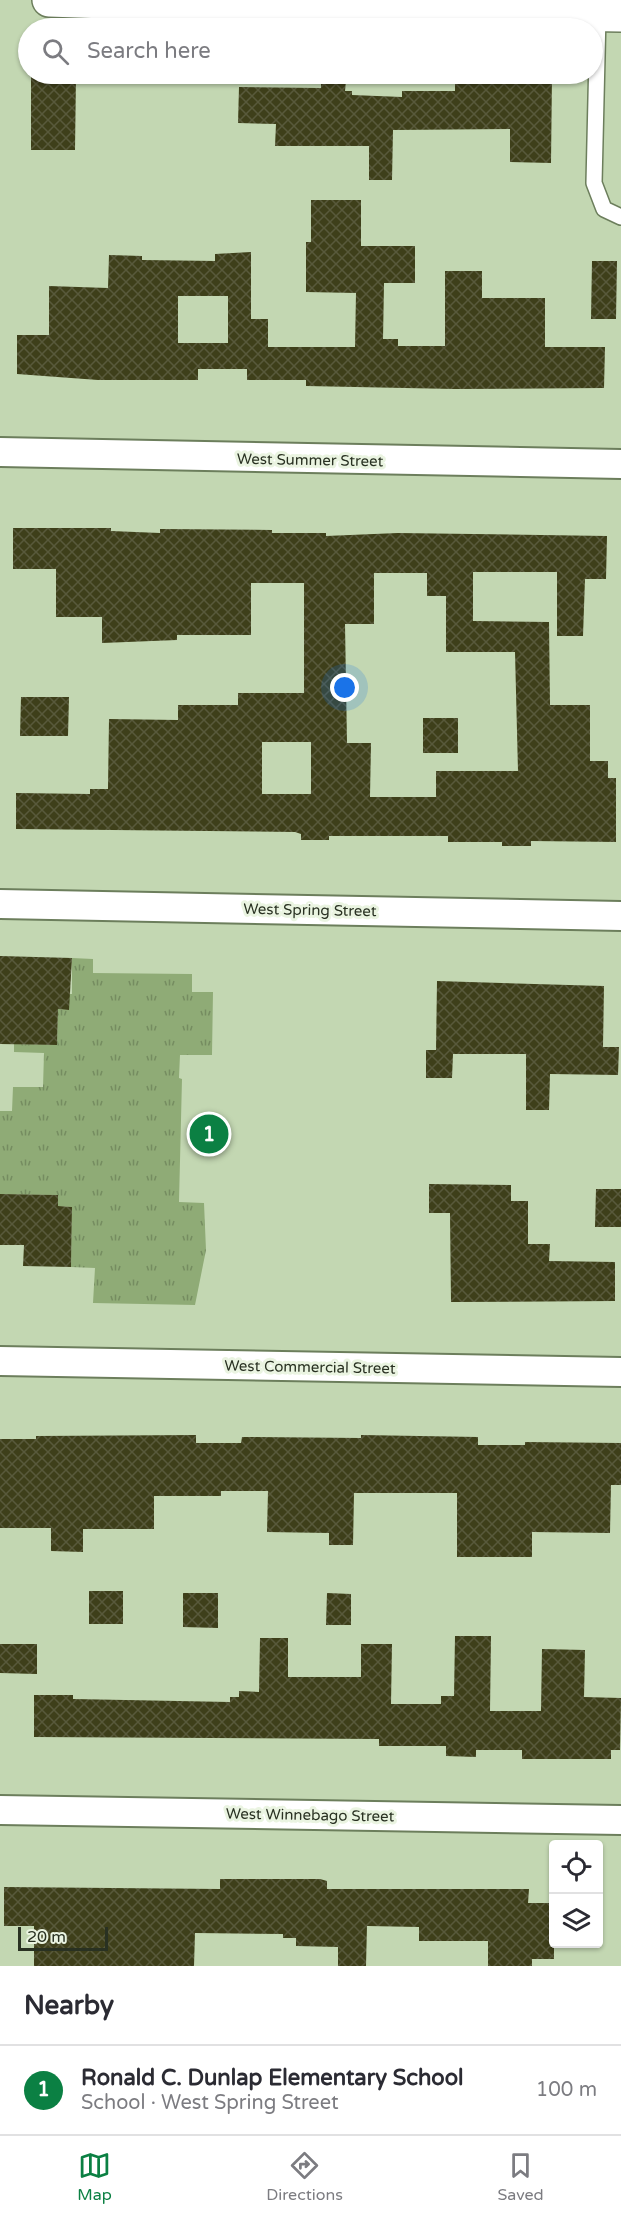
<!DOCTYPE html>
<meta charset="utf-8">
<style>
:root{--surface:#fff;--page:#f2f2f3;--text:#2b2b33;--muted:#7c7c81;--line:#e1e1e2;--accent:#0b8043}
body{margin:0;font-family:"Varela Round",sans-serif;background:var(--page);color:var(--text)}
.controls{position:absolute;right:18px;bottom:18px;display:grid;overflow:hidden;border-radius:6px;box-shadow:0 2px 4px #0004}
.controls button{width:54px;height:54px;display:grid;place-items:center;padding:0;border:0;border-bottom:2px solid var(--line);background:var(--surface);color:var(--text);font:30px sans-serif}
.scale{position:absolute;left:18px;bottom:15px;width:90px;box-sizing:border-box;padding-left:6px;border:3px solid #293122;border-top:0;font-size:16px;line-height:21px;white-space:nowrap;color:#293122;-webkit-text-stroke:4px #eaf4e1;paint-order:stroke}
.you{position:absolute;left:345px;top:688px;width:21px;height:21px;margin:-15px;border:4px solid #fff;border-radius:50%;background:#1a73e8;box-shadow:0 0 0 9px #1a73e833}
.badge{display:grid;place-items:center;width:39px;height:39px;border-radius:50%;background:var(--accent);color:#fff;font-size:20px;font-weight:700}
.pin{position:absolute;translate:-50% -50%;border:3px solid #fff;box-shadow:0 2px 6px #0006}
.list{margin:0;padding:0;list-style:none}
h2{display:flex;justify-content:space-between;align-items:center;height:78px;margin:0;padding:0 24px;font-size:26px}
h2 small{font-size:20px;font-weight:400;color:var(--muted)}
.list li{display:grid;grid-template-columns:39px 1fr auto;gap:18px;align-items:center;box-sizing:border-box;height:90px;padding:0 24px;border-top:2px solid var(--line)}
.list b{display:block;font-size:22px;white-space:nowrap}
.list p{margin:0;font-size:20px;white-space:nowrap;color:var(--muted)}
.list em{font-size:20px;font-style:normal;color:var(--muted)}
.icon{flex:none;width:33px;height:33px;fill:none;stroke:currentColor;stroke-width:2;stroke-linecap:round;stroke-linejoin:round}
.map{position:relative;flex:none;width:621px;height:1966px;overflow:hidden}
.search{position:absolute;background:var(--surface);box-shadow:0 2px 4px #0004;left:18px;right:18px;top:18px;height:66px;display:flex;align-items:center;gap:15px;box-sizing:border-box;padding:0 21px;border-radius:33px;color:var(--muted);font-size:22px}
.sheet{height:168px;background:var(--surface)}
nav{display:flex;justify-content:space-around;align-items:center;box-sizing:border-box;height:84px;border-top:2px solid var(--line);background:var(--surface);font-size:16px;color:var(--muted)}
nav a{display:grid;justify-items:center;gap:3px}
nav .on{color:var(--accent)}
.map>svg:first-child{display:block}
.park{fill:url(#park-tufts)}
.building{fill:url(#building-cross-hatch);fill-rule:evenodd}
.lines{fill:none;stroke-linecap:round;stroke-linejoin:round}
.service-casing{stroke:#6c7e5c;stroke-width:18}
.minor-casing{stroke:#6c7e5c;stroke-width:32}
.secondary-casing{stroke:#6c7e5c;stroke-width:36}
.service{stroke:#fff;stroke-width:15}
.minor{stroke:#fff;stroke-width:28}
.secondary{stroke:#fff;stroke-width:33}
.labels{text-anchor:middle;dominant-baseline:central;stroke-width:6;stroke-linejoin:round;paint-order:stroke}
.street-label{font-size:15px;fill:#293122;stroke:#eaf4e1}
</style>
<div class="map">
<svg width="621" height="1966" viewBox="0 0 621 1966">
<defs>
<pattern id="park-tufts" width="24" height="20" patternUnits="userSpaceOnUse" patternTransform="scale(1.5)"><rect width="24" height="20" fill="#8fab76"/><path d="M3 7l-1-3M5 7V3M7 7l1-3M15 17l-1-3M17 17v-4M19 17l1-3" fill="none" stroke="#758c60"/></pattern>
<pattern id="building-cross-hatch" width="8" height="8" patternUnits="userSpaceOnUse" patternTransform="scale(1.5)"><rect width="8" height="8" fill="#3e3f1a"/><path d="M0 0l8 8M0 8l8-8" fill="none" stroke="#58593b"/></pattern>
</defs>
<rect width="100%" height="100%" fill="#c3d7b2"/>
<path class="park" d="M72,958L93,959V973L192,974V992H213L212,1055H180L179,1078L182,1079L179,1202L204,1203L206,1250L195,1305L93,1303L95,1268L71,1267L72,1207L58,1206V1195L0,1194V1111H12L13,1087H43L44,1053L14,1052V1044L57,1045L58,1009L69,1010V994H72Z"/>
<path class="building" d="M455,74H552L551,163L510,162V129L393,130L392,180H369V146H275L276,124L238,123L239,87L321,88V81H346L345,91H352V95L402,97V91H455Z
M31,75L76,76L75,150H31Z
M311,200H361V246H415V283H384L383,339H398V346H445V271H482V298H545V347H605L604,388L454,389L306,386V380H247V369H198V380H98L17,374V335H49V286L108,288L109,255L142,256V260L215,261V254L251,252V319H268V347H355L356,293L306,292V242H311ZM178,296H228V343H178Z
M592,261H617L616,319H591Z
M13,528H111V531L160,533V529L272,530V533H326V536L398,533L607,536L606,579H585L583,636H557V572H473V621L549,622L550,705H590V761H608V778H616V842L531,841V846H502V842H448V836H329V840H301V834L295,832L16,829V793L90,794V789H108L109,719L178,720V705H238V693H304V583H251V635H177V640L102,643V617H56V569H13ZM374,573H427V596H446V652H515L518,771H436V797H370L371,743H347L345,624H374ZM262,742H311V794H262Z
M21,697H69L68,736H20Z
M423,718H458V753H423Z
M0,956L72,958L69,1010L58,1009L57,1045L0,1044Z
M437,981L604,986L603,1047H619L618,1075L550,1074L549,1110H526V1054H453L452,1078H426V1050H436Z
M429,1184L511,1185V1201H528V1244H550L549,1261L615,1262V1301L451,1302L450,1213H429Z
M596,1189H621V1227H595Z
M0,1194L58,1195V1206L72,1207L71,1267L23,1266L24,1245H0Z
M196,1435V1443H241L242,1437L361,1438V1435L478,1437V1445H525V1442L621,1443V1485H611L610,1533L532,1532V1557H457V1493H354L353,1545H329V1533L267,1532L268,1491H221V1496H154V1529H83V1552L51,1551V1528H0V1439H36V1436Z
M89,1591H123V1624H89Z
M183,1593H218V1628L183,1627Z
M327,1593L351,1594V1625H326Z
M455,1636H491L490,1711H541L542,1649L585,1650L584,1697L621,1698L620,1750H611V1759H522V1750H476V1757L446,1756V1746H379V1739L34,1737V1695H73V1699L230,1702V1697H239V1691L259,1692L260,1638H288V1677H361V1644H392L391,1704H441V1696H454Z
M0,1644H37V1674L0,1673Z
M220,1879H320L327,1881V1889H529L528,1903H554V1959H532V1966H488V1941H419V1927L367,1926L366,1966H338V1947L296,1946V1938H283V1934L195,1933L194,1966H34V1926H4V1887L220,1889Z"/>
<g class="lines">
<g class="service-casing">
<path id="service" d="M598,14L594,183L604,209L621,217"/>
</g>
<g class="minor-casing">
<path id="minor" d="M0,452L621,464
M0,904L621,916
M0,1361L621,1372
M0,1810L621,1820"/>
</g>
<g class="secondary-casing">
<path id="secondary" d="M49,0L333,10L621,15"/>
</g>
<use href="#service" class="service"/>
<use href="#minor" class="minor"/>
<use href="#secondary" class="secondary"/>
</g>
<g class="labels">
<g class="street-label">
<text transform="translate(310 460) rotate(1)">West Summer Street</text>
<text transform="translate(310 910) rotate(1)">West Spring Street</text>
<text transform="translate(310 1367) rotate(1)">West Commercial Street</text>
<text transform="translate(310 1815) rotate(1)">West Winnebago Street</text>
</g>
</g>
</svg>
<div class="controls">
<button><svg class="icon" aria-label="locate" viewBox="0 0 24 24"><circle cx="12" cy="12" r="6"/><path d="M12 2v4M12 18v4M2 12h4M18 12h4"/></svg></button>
<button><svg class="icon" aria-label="layers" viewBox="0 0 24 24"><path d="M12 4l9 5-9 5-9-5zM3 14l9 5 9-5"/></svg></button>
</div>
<div class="scale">20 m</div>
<div class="you"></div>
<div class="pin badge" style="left:209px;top:1134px">1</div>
<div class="search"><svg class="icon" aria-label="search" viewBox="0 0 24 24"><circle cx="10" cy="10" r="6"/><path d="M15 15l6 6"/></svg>Search here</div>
</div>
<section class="sheet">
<h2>Nearby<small></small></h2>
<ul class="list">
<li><span class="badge">1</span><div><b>Ronald C. Dunlap Elementary School</b><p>School · West Spring Street</p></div><em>100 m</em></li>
</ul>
</section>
<nav>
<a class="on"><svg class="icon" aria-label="map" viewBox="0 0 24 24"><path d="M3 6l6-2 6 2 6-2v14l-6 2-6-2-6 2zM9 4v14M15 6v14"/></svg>Map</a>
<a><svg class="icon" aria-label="directions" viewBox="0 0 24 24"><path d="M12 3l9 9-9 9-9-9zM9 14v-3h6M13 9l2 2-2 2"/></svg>Directions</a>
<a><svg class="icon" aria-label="saved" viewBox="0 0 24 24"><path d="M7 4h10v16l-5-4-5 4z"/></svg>Saved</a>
</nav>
